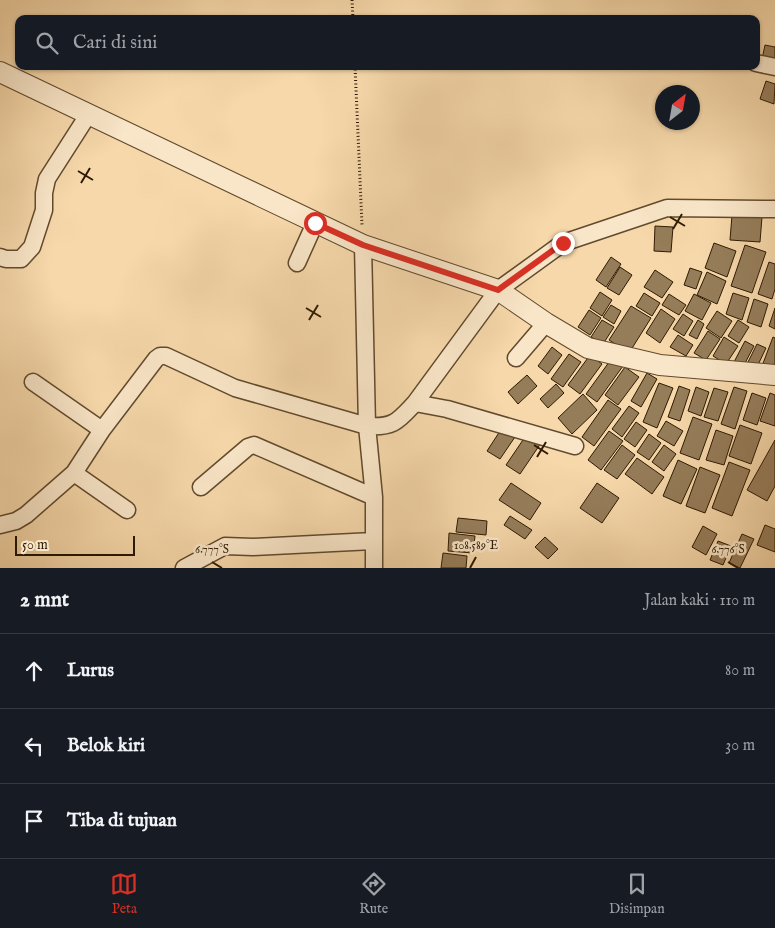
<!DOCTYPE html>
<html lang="id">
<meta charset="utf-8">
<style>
:root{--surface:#171b24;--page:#242831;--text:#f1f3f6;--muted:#9ea1a6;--line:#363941;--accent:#d93025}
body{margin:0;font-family:"IM FELL English",serif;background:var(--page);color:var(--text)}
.compass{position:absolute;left:655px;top:85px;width:45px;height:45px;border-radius:50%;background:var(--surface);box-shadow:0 1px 4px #0004;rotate:31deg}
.scale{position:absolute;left:15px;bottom:12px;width:120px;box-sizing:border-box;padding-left:5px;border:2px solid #2f1b03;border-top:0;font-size:14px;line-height:18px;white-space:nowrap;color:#2f1b03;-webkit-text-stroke:4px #f9e6c8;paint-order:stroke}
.stop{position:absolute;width:15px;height:15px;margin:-11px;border:4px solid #d93025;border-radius:50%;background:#fff}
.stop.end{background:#d93025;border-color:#fff;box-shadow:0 1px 5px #0008}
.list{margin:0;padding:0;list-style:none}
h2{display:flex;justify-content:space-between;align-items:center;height:65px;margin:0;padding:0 20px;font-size:21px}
h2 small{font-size:16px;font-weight:400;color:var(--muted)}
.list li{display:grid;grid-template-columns:32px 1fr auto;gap:15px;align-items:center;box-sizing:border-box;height:75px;padding:0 20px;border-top:1px solid var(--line)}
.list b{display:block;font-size:19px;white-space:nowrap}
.list em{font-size:16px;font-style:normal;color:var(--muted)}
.icon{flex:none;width:28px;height:28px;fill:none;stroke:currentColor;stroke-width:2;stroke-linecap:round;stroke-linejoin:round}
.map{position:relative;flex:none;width:775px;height:568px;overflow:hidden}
.search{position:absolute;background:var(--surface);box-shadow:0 1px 4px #0004;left:15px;right:15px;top:15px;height:55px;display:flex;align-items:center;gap:12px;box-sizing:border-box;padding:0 18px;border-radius:10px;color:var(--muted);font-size:19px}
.sheet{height:290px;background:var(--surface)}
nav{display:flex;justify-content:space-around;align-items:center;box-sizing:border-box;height:70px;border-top:1px solid var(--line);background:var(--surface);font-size:14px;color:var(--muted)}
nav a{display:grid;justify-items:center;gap:2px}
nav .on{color:var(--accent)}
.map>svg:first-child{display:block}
.building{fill:#967d5a;stroke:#2f1b03}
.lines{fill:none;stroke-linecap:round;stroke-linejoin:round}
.minor-casing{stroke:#614a2d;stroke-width:19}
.tertiary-casing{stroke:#614a2d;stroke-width:22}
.path{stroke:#2f1b03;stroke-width:3;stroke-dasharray:1 2.5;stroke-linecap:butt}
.minor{stroke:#f9e6c8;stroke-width:16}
.tertiary{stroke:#f9e6c8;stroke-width:20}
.route{stroke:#d93025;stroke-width:6}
.ticks{fill:none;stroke:#2f1b03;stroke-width:2}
.ticks-label{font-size:12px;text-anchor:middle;fill:#2f1b03;stroke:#f9e6c8;stroke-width:5;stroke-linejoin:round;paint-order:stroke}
</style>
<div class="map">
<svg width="775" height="568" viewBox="0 0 775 568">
<rect width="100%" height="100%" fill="#f6d8aa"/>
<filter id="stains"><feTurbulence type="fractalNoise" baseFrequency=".004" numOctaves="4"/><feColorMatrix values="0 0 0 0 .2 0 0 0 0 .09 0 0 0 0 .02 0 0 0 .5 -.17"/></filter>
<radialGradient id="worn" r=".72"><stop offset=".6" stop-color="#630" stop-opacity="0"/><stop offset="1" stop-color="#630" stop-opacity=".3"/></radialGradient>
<path class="building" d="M765,45L775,47V62L762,59Z
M766,81L775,84L774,104L760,99Z
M732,215L762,217L760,242L730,240Z
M655,226L673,227L671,252L654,251Z
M714,243L736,251L727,277L705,268Z
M745,245L766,252L752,293L731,286Z
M611,257L621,264L606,287L596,280Z
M769,262L775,264V289L772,299L758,294Z
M620,267L632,275L619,295L607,288Z
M690,268L702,272L696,289L684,285Z
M655,270L673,282L662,298L644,287Z
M707,272L726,281L717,304L697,295Z
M600,292L612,300L602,316L590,308Z
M644,293L660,303L652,316L636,306Z
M733,293L749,298L742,320L726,314Z
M669,294L686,305L679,315L662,305Z
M694,294L711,303L702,320L685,311Z
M754,299L768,304L761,327L747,322Z
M611,305L621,311L614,324L603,317Z
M631,306L651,318L629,353L609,340Z
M775,308V329L769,326Z
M661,309L675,319L660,343L646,333Z
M589,310L601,318L590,335L578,327Z
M717,311L732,321L721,338L706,328Z
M683,314L693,321L684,336L673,329Z
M602,320L614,327L603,344L591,337Z
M698,320L704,324L697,339L689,335Z
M738,320L749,327L739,343L728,336Z
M708,331L720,339L706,360L694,353Z
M678,335L693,345L686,356L670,347Z
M724,337L738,346L726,364L713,356Z
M773,337L775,338V370L762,366Z
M745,341L754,346L743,367L734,362Z
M757,344L766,348L757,367L748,362Z
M552,347L562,355L548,374L538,366Z
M569,354L581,362L563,387L551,379Z
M590,355L602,364L580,394L568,385Z
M612,358L623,366L597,402L586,394Z
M625,367L639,377L618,405L605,395Z
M647,373L657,379L641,407L631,401Z
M527,375L537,386L518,404L508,392Z
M659,383L673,388L657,428L643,422Z
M556,384L564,393L548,408L540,399Z
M679,386L690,390L680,421L668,417Z
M696,387L709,392L701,416L688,411Z
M734,387L747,391L735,429L721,424Z
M714,388L728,392L718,421L704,417Z
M752,393L766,398L757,425L743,420Z
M770,393L775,395V426L760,421Z
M583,394L597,410L572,434L558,418Z
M608,400L621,409L594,446L582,437Z
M629,406L639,413L622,437L612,429Z
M693,417L712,424L699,460L680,453Z
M666,421L683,431L674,446L657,436Z
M636,422L647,430L635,447L624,439Z
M740,425L762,433L751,464L729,456Z
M502,428L515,437L500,459L487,451Z
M716,430L733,436L724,465L706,460Z
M609,431L623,441L601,470L588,460Z
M527,434L541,443L520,474L506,465Z
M649,434L661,443L649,460L637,452Z
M775,440V486L767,501L747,490Z
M622,445L635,455L617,479L604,470Z
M664,445L676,454L664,471L652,462Z
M637,458L664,477L652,494L625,474Z
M678,460L697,469L681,504L663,496Z
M729,462L750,470L732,516L712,508Z
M700,467L720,475L705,513L686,506Z
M511,483L541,503L530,520L499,500Z
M597,483L619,498L602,523L580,508Z
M510,516L532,530L525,539L504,525Z
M458,518L487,521L486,535L456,532Z
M765,525L775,529V552L757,545Z
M703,526L717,534L706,555L692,547Z
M449,533L475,536L473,553L448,551Z
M742,534L754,539L740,568L729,563Z
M545,537L558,549L548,559L535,547Z
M718,541L731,546L723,565L710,560Z
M443,553L467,556L466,568H441Z"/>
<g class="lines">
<g class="minor-casing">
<path id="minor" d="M756,63L775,67
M363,245L367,426L374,497V568
M0,257L6,259H21L32,247L44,210V193L47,179L88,115
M297,263L315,223
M516,358L546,323
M33,382L102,430
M575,446L447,409L415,403L498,290L563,243L667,208L775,209
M74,473L127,510
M201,487L248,447L254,445L374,497
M0,525L16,521L26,515L74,473L102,430L156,359L160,356H166L235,388L367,426C394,428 398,421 415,403
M184,568L225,546L253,547L373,541"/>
</g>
<g class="tertiary-casing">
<path id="tertiary" d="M0,72L363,245L498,290L546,323L588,348L660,365L775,375"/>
</g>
<path class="path" d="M352,0L353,19
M355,66L362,225"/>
<use href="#minor" class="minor"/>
<use href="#tertiary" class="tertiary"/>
</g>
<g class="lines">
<path class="route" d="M315,223L363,245L498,290L563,243"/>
</g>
<path class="ticks" d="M78,171L93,180M81,183L90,168M670,217L685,226M673,229L682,214M306,308L321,317M309,320L318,305M534,445L548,454M537,457L546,442M212,562L222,568M728,562L738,568M470,568L476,557"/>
<g class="ticks-label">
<text x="476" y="549">108.589°E</text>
<text x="212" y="553">6.777°S</text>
<text x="728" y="553">6.776°S</text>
</g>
<rect width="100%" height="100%" filter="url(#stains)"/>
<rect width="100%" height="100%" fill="url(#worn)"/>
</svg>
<svg class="compass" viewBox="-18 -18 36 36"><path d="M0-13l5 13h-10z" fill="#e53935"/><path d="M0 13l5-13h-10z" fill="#9ea1a6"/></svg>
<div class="scale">50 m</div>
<div class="stop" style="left:315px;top:223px"></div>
<div class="stop end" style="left:563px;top:243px"></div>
<div class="search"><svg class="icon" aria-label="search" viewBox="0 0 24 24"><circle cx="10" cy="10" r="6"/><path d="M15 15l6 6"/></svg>Cari di sini</div>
</div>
<section class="sheet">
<h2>2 mnt<small>Jalan kaki · 110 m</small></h2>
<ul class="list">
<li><svg class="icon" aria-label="ahead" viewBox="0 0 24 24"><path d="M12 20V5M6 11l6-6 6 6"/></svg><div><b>Lurus</b></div><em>80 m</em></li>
<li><svg class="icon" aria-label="left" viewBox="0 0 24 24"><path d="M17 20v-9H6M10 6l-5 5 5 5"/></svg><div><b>Belok kiri</b></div><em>30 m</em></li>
<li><svg class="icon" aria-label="arrive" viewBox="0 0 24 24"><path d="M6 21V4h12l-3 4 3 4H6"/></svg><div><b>Tiba di tujuan</b></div></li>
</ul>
</section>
<nav>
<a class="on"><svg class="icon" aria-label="map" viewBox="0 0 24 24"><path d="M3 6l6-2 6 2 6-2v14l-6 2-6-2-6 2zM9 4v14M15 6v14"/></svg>Peta</a>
<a><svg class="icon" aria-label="directions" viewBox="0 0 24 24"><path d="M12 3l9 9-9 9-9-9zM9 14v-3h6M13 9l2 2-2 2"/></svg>Rute</a>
<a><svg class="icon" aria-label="saved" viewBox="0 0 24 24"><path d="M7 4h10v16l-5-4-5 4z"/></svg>Disimpan</a>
</nav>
